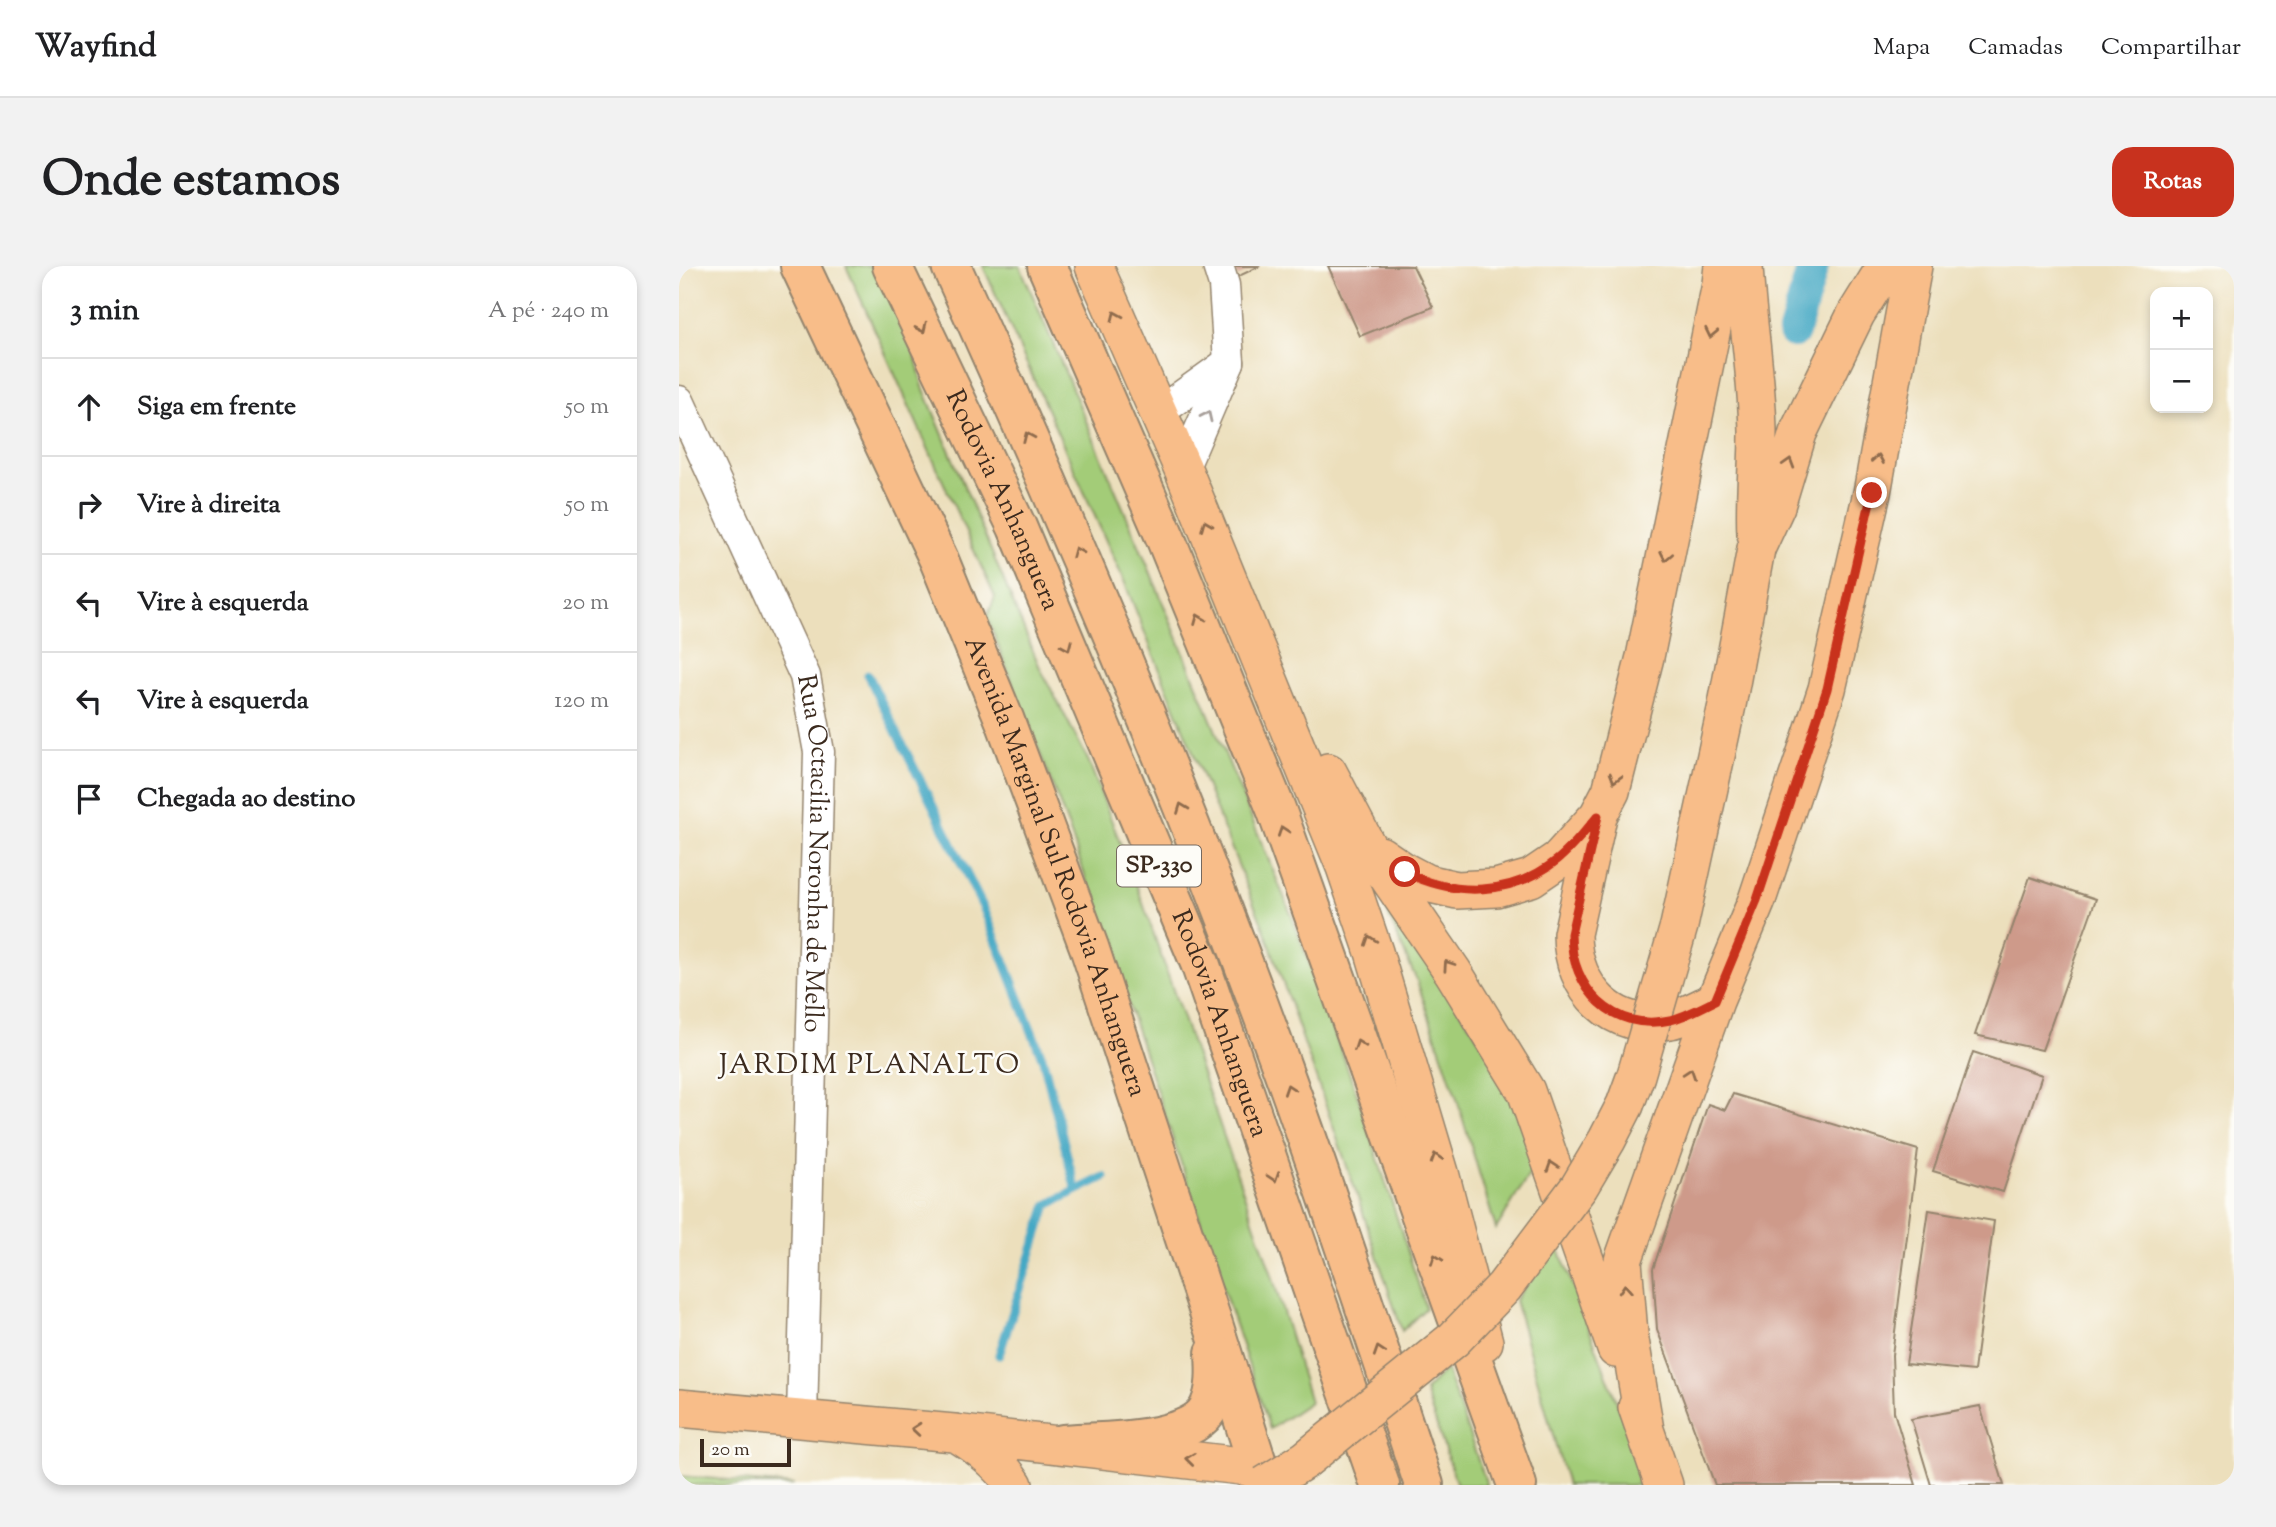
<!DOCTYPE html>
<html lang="pt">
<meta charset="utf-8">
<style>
:root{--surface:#fff;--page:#f2f2f2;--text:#202124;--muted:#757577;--line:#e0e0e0;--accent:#c8321e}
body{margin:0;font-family:"Sorts Mill Goudy",serif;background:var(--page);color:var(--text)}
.controls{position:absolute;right:21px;top:21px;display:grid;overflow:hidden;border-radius:14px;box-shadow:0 4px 10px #0003}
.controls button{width:63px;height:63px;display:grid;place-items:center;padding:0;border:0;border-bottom:2px solid var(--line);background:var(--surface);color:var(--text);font:35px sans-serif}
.scale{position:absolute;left:21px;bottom:18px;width:91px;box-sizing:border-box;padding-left:7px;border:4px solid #3b2a1e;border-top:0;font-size:19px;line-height:24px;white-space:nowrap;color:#3b2a1e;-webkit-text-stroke:5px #fdfcf7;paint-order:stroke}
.stop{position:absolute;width:21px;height:21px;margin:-16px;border:5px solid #c8321e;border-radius:50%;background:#fff}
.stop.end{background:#c8321e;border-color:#fff;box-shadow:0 2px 7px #0008}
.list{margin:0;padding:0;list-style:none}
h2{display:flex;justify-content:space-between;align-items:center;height:91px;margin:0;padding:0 28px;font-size:30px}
h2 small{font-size:23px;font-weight:400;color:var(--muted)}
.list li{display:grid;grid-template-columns:46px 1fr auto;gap:21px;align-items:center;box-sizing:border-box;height:98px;padding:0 28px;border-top:2px solid var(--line)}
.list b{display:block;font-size:26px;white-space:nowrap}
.list em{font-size:23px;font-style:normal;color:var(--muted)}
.icon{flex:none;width:38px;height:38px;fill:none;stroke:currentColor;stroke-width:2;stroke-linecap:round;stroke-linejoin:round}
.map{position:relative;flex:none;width:1555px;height:1219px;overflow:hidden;border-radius:21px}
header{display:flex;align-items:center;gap:42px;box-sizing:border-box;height:98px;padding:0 35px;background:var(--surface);border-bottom:2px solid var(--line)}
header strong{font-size:33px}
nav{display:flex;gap:38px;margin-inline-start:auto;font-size:24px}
.intro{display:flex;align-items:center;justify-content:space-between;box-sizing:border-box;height:168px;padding:0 42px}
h1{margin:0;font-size:49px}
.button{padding:18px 32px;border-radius:21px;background:var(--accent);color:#fff;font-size:24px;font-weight:700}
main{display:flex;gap:42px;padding:0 42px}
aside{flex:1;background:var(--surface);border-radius:21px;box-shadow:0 4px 10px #0003}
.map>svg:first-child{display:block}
.green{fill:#a3cc78;stroke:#6f7b4b;stroke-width:2}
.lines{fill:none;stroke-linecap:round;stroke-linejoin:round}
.stream{stroke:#44a8c4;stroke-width:9}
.canal{stroke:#44a8c4;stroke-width:32}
.building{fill:#ce9a8a}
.minor-casing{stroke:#94846d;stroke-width:33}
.major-casing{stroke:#94846d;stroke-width:40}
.highway-casing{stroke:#94846d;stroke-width:42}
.minor{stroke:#fff;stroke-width:30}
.major{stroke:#f8bd89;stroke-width:37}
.highway{stroke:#f8bd89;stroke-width:38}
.major-bridge-casing{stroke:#94846d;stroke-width:40;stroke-linecap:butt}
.major-bridge{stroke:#f8bd89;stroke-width:37}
.oneway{stroke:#906c4e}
.oneway2{stroke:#a79f9a}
.route{stroke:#c8321e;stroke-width:9}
.labels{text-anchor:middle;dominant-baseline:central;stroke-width:5;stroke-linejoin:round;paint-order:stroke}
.shield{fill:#fdfcf7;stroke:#75695f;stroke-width:2}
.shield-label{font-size:24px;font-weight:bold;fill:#3b2a1e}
.street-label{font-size:26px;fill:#3b2a1e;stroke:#fdfcf7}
.neighbourhood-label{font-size:28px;letter-spacing:2px;fill:#3b2a1e;stroke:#fdfcf7}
</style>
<header>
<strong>Wayfind</strong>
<nav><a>Mapa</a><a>Camadas</a><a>Compartilhar</a></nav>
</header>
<div class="intro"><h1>Onde estamos</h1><a class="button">Rotas</a></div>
<main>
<aside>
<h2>3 min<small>A pé · 240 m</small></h2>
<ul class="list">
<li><svg class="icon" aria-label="ahead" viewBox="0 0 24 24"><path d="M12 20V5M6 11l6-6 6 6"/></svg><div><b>Siga em frente</b></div><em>50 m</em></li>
<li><svg class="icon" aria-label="right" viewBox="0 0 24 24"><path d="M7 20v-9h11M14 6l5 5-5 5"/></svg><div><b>Vire à direita</b></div><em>50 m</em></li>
<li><svg class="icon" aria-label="left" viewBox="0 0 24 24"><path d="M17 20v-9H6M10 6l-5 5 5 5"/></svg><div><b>Vire à esquerda</b></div><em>20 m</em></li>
<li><svg class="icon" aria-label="left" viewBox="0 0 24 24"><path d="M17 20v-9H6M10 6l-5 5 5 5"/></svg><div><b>Vire à esquerda</b></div><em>120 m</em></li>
<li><svg class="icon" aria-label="arrive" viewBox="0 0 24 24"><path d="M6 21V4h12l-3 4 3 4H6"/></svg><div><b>Chegada ao destino</b></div></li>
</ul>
</aside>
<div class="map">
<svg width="1555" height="1219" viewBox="0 0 1555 1219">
<rect width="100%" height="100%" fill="#fdfcf7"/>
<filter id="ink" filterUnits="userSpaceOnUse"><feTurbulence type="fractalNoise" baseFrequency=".0143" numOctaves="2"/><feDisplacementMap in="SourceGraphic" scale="14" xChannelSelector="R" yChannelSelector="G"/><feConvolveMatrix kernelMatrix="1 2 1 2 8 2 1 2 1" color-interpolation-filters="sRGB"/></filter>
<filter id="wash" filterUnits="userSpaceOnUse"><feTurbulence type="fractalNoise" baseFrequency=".00686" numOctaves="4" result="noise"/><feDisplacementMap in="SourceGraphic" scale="28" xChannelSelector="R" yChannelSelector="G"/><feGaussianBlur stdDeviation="1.57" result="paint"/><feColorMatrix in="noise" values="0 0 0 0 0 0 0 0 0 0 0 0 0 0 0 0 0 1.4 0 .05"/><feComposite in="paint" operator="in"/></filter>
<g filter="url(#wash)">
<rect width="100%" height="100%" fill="#ecdfbc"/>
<path class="green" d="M167,0H203L226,48L244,121L361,402L409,494L459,623L592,1006L631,1136L591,1163L390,562L308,351L316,331Z
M304,0H341L468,298L612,648L680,834L747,1042L723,1065L678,929L587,668L445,315Z
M688,601L830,819L859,894L817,963L777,830L738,715Z
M878,978L969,1219H888L836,1034Z
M767,1103L808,1219H778L746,1125Z
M0,1210L115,1219H0Z"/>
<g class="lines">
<path class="stream" d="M189,409L305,643L364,794L397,925
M320,1089L368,939L425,911"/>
<path class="canal" d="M1115,66L1134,0"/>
</g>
<g id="blocks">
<path class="building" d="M553,0H581L558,11Z
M649,0H734L754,41L681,70Z
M1351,611L1417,633L1363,784L1296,769Z
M1294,786L1363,809L1324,926L1254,905Z
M1054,828L1239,884L1213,1089L1215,1146L1237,1219H1036L978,1063L974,1003L1029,838L1046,844Z
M1250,944L1315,955L1295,1105L1227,1098Z
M1301,1140L1325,1219H1252L1232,1153Z"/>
</g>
</g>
<g filter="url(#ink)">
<use href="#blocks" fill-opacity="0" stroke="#94846d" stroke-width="2"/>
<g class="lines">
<g class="minor-casing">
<g id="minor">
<path id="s1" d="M0,135L126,410L140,486L123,1152"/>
<path d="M479,147L550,96"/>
<path d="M504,203L550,96L545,19L539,0"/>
</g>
</g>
<g class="major-casing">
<path id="major" d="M415,0L504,203L666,601L695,686L761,907L805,1076
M1065,0C1068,56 1078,110 1079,166C1079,200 1075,234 1077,268
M1077,283L1097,240L1119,167L1177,48L1207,0
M649,506L688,580L774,706L847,825L937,1083
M919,551L893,668C893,722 934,767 991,754C1006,751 1021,742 1036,735
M701,589L726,606L747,617L778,624L817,622L852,612L880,593L919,550L932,525L966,391L1042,18L1044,0
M958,1141L985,1219
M0,1142L275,1167L579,1202
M966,1164L950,1068L944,995L1036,735L1078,634L1148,423L1193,227L1234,0
M277,1167C300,1181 320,1196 335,1219"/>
</g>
<g class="highway-casing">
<g id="highway">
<path id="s2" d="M121,0L260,294L326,455L410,681L535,1061L585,1219"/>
<path id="s3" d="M213,0L338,261L521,697L701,1219"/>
<path d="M272,0C391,261 503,526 601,796C652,936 698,1078 745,1219"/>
<path d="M368,0L486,271L597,543L838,1219"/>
<path d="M384,1178C420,1175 513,1178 530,1141C538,1124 537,1105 536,1087"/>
</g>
</g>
<use href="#minor" class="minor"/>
<use href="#major" class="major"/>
<use href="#highway" class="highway"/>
<g class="major-bridge-casing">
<path id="major-bridge" d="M586,1219L626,1194L775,1073L825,1021L900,921L928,874L946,839L957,809L1000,660L1048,439L1077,283"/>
</g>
<use href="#major-bridge" class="major-bridge"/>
</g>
<defs><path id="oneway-chevron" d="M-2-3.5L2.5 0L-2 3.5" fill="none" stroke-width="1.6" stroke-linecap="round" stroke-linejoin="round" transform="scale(1.75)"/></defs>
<g class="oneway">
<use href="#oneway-chevron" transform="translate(437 50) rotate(-114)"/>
<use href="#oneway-chevron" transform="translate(243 62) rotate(65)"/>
<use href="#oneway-chevron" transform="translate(1032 67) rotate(102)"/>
<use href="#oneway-chevron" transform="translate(349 171) rotate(-114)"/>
<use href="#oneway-chevron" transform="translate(1199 193) rotate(-80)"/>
<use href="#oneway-chevron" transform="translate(1110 197) rotate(-73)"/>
<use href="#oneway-chevron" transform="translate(527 259) rotate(-112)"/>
<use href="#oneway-chevron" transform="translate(398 286) rotate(-113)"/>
<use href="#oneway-chevron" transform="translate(987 290) rotate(101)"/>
<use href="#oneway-chevron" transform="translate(520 353) rotate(-112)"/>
<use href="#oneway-chevron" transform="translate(388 380) rotate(67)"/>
<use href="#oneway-chevron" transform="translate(936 512) rotate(106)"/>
<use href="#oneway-chevron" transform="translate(503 542) rotate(-111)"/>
<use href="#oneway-chevron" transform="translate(604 565) rotate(-109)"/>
<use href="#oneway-chevron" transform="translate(691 674) rotate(-109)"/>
<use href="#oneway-chevron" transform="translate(769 699) rotate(-124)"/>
<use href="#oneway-chevron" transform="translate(680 779) rotate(-110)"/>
<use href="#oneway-chevron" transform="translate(1011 807) rotate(-71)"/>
<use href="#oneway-chevron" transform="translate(610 823) rotate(-109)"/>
<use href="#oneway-chevron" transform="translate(757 892) rotate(-107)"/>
<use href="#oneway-chevron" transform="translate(873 900) rotate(-109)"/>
<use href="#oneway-chevron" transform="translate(595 911) rotate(71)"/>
<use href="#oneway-chevron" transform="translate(757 993) rotate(-110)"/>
<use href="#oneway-chevron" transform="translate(946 1023) rotate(-94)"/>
<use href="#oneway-chevron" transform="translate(700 1085) rotate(-108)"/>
<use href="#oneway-chevron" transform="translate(237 1163) rotate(-175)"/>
<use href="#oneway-chevron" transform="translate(511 1193) rotate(-173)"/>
</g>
<use class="oneway2" href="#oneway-chevron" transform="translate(528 150) rotate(-65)"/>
</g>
<g class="lines" filter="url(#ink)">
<path class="route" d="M726,606C776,631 833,630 878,594C893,582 906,565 919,550L892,668C892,722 934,767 991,754C1006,751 1021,742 1036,735L1078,634L1148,423L1193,227"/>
</g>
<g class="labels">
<rect class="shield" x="438" y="579.5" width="84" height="41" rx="5"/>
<g class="shield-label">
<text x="480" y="600">SP-330</text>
</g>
<g class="street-label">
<text stroke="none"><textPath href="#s3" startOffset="259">Rodovia Anhanguera</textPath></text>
<text stroke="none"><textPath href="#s1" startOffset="481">Rua Octacilia Noronha de Mello</textPath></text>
<text stroke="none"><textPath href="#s2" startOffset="653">Avenida Marginal Sul Rodovia Anhanguera</textPath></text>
<text stroke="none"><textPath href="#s3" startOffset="826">Rodovia Anhanguera</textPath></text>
</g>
<g class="neighbourhood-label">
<text x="191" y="800">JARDIM PLANALTO</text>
</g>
</g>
</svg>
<div class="controls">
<button>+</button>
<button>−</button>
</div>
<div class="scale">20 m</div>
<div class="stop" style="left:726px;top:606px"></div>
<div class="stop end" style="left:1193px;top:227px"></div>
</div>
</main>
